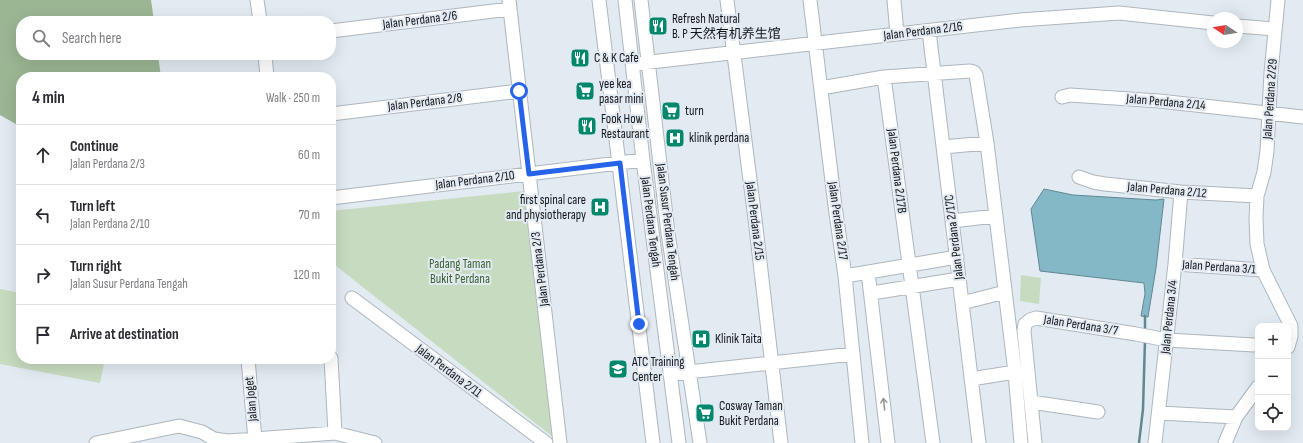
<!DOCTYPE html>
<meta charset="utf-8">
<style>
:root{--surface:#fff;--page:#f2f2f3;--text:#2b2b33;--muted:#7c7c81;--line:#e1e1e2}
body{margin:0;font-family:"Sofia Sans Condensed","Noto Sans SC",sans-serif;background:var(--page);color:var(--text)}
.controls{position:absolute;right:12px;bottom:12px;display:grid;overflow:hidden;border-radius:8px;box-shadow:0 4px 16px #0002}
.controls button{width:36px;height:36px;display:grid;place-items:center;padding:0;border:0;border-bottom:1px solid var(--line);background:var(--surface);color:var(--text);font:20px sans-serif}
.compass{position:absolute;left:1207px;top:12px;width:36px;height:36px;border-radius:50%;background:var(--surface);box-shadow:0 4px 16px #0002;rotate:282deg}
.stop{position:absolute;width:12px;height:12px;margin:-9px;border:3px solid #2563eb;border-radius:50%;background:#fff}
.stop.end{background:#2563eb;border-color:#fff;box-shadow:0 1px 4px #0008}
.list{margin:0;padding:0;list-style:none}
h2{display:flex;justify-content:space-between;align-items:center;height:52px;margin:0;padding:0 16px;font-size:17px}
h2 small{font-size:13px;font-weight:400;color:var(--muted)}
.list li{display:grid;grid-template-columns:26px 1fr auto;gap:12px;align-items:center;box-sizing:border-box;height:60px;padding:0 16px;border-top:1px solid var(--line)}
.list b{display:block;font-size:15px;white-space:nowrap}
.list p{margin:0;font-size:13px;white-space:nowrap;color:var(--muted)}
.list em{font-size:13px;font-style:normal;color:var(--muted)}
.icon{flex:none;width:22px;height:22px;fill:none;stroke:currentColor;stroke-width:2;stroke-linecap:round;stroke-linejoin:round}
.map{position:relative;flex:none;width:1303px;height:443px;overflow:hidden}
.search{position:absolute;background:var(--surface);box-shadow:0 4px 16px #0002;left:16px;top:16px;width:320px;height:44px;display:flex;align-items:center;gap:10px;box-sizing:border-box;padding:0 14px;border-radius:16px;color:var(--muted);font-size:15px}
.panel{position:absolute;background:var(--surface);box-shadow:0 4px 16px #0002;left:16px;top:72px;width:320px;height:292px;border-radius:16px}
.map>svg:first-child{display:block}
.green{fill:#c7dbc0}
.forest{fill:#9bb693}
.water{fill:#84b8c7;stroke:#628792}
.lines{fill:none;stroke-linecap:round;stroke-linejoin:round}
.stream{stroke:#628792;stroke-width:2.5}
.minor-casing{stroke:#aeb6be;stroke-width:15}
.minor{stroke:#fff;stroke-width:13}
.oneway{stroke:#959697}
.route{stroke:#2563eb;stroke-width:5}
.labels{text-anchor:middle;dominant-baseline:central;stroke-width:4;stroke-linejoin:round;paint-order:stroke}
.poi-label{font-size:13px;fill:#131618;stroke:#e2eaf2;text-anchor:start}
.street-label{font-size:13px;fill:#131618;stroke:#e2eaf2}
.park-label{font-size:13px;fill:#3b612f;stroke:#e2eaf2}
</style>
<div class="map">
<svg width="1303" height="443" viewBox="0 0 1303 443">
<rect width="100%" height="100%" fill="#e2eaf2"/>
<path class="green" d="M524,191L553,437L331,262V211Z
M1021,275L1041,278L1039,304L1020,301Z
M0,289L21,293V359H105L100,383L0,364Z"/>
<path class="forest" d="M0,0H151L154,21H21V55H158L161,77H21V127L0,115Z"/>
<path class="water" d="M1044,189L1073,195L1156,200L1164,199L1156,268L1148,317L1141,316L1145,294L1144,283L1040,271L1031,209Z"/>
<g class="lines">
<path class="stream" d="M1145,316V331
M1139,443L1143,409L1145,340"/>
<g class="minor-casing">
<path id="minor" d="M257,0L260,21
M509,0L560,443
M599,0L653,443
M625,0L643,160L679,443
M641,0L668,233L700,443
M727,0L755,219L781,443
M810,0L835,206L845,276L862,443
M894,0L897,34
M1278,0L1271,73L1267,151L1264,172L1257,196L1256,218L1257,244L1263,270L1291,326V336L1288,347
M1237,26L1275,29
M331,31L510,9
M929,31L979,443
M265,55L267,77
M633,64L1020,20L1119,13L1213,23
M884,77L933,443
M821,88L884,77L970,71L974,72L976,75L987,143L1015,372L1021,443
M1062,97L1070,95L1159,101L1303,117
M331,114L519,91
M943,147L987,143
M1079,177L1093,182L1105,184L1181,192L1257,196
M331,198L643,160
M952,221L995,216
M1175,264L1263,270
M868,272L888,443
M845,276L957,257
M872,293L959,279
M352,298L546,443
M962,303L1005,292
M331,358L335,433
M248,359L255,440
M670,374L853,354
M971,379L1015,372
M1031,402L1098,412
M1159,413L1236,417
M96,443L179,426L202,432L214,439L228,441L335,433L375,443
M1035,443L1024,331L1025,324L1030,320L1036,318L1136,334L1167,340L1254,345
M1155,443L1175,264L1181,192
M1225,443L1236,417L1258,387"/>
</g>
<use href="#minor" class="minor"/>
</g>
<defs><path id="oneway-shaft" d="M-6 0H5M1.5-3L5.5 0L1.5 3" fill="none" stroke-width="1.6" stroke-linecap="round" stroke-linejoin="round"/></defs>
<use class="oneway" href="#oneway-shaft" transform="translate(884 404) rotate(-96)"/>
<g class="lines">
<path class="route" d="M519,91L529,174L620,163L639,324"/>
</g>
<defs>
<g id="restaurant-square" transform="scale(1)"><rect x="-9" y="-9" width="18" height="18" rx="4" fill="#01886c" stroke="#e2eaf2"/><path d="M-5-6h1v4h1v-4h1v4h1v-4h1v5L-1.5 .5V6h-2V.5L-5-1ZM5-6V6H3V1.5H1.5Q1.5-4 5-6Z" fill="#fff"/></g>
<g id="supermarket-square" transform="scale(1)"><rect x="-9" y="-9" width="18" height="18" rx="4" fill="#01886c" stroke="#e2eaf2"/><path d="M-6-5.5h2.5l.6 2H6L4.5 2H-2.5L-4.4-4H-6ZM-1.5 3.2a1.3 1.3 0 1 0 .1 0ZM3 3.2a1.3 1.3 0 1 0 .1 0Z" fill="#fff"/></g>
<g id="hospital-square" transform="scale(1)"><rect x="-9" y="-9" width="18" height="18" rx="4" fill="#01886c" stroke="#e2eaf2"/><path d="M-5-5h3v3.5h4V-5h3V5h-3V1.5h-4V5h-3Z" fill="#fff"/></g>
<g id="university-square" transform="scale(1)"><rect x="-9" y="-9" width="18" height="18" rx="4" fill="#01886c" stroke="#e2eaf2"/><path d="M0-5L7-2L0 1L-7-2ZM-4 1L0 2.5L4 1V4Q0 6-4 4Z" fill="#fff"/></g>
</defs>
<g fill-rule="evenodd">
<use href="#restaurant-square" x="658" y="26"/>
<use href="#restaurant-square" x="580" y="58"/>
<use href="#supermarket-square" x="585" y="91"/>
<use href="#supermarket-square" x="671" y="111"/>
<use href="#restaurant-square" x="587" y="126"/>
<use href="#hospital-square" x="675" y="138"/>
<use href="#hospital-square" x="600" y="207"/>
<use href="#hospital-square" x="701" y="339"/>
<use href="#university-square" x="618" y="369"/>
<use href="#supermarket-square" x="705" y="413"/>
</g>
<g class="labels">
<g class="poi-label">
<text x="672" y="19">Refresh Natural<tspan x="672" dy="15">B. P 天然有机养生馆</tspan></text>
<text x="594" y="58">C &amp; K Cafe</text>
<text x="599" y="84">yee kea<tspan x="599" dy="15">pasar mini</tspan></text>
<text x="685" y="111">turn</text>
<text x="601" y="119">Fook How<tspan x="601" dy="15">Restaurant</tspan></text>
<text x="689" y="138">klinik perdana</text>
<text x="586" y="200" text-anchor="end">first spinal care<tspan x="586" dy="15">and physiotherapy</tspan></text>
<text x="715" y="339">Klinik Taita</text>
<text x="632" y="362">ATC Training<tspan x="632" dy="15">Center</tspan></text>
<text x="719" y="406">Cosway Taman<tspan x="719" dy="15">Bukit Perdana</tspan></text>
</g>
<g class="street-label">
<text transform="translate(420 20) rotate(-7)">Jalan Perdana 2/6</text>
<text transform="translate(923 31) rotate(-7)">Jalan Perdana 2/16</text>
<text transform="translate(1270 99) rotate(-86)">Jalan Perdana 2/29</text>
<text transform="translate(425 102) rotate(-7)">Jalan Perdana 2/8</text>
<text transform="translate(1166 102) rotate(5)">Jalan Perdana 2/14</text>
<text transform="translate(897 171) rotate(83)">Jalan Perdana 2/17B</text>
<text transform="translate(475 180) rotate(-7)">Jalan Perdana 2/10</text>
<text transform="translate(1167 190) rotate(5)">Jalan Perdana 2/12</text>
<text transform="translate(755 221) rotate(83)">Jalan Perdana 2/15</text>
<text transform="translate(838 221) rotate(82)">Jalan Perdana 2/17</text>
<text transform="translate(651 222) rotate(83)">Jalan Perdana Tengah</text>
<text transform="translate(668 222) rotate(83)">Jalan Susur Perdana Tengah</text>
<text transform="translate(954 237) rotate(-97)">Jalan Perdana 2/17C</text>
<text transform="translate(1219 267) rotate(4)">Jalan Perdana 3/1</text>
<text transform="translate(540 269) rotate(-97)">Jalan Perdana 2/3</text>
<text transform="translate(1169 317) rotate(-84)">Jalan Perdana 3/4</text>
<text transform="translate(1081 325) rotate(9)">Jalan Perdana 3/7</text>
<text transform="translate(449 371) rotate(37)">Jalan Perdana 2/11</text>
<text transform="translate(251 399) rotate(-95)">Jalan Joget</text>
</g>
<g class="park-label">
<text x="460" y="264">Padang Taman<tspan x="460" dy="15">Bukit Perdana</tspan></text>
</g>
</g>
</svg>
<div class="controls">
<button>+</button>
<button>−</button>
<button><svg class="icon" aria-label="locate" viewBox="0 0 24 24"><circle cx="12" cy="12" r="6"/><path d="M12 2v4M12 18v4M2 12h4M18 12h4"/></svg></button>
</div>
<svg class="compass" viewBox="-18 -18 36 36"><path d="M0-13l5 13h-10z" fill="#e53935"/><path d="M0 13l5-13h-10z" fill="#7c7c81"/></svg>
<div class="stop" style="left:519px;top:91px"></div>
<div class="stop end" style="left:639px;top:324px"></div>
<div class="search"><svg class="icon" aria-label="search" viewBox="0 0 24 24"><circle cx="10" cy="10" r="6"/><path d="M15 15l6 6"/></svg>Search here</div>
<section class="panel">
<h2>4 min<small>Walk · 250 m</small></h2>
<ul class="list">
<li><svg class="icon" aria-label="ahead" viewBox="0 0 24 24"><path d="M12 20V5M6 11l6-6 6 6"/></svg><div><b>Continue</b><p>Jalan Perdana 2/3</p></div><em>60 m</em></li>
<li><svg class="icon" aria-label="left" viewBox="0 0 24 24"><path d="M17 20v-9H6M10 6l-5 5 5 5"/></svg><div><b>Turn left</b><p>Jalan Perdana 2/10</p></div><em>70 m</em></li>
<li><svg class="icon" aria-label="right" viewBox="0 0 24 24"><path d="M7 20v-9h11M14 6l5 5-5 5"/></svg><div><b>Turn right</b><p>Jalan Susur Perdana Tengah</p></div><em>120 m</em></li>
<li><svg class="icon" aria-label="arrive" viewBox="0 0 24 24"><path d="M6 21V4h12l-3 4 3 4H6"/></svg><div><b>Arrive at destination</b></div></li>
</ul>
</section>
</div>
